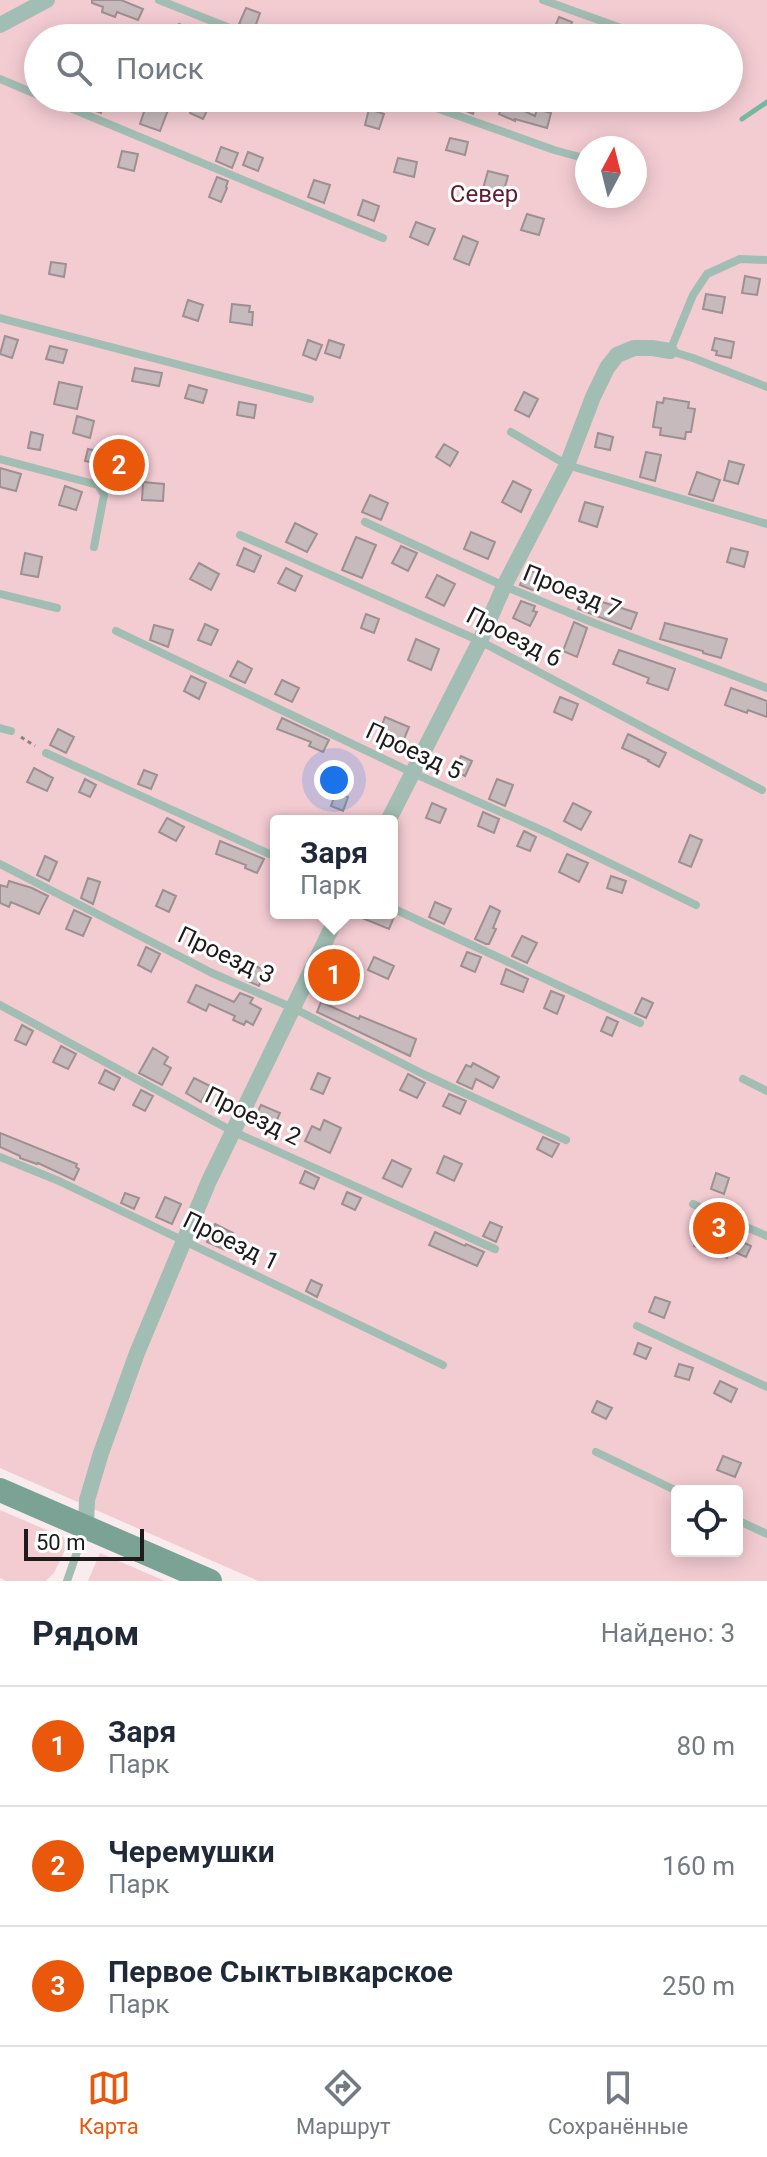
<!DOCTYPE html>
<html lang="ru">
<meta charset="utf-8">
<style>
:root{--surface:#fff;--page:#f2f2f3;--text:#1f2937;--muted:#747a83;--line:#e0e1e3;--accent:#ea580c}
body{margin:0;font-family:Roboto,sans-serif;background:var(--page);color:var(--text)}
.controls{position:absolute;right:24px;bottom:24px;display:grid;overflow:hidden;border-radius:8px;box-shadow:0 4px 20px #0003}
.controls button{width:72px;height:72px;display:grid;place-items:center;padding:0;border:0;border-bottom:2px solid var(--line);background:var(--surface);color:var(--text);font:40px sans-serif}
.compass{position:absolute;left:575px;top:136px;width:72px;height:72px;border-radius:50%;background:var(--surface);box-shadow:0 4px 20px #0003;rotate:7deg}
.scale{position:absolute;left:24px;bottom:20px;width:120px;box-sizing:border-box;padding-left:8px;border:4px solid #1f1a1b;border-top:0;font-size:22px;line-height:28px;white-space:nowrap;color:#1f1a1b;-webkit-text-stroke:6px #fff;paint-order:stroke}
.you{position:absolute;left:334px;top:780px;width:28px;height:28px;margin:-20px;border:6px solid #fff;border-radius:50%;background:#1a73e8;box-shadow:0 0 0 12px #1a73e833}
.badge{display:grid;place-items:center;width:52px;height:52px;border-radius:50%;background:var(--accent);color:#fff;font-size:26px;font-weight:700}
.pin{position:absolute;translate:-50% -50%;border:4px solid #fff;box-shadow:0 2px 8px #0006}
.popup{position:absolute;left:270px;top:815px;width:128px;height:104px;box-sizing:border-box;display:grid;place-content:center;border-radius:8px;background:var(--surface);filter:drop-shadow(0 2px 6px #0005);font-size:26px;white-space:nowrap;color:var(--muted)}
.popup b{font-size:30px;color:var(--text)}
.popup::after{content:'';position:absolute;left:50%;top:100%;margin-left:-16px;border:16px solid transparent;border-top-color:var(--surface)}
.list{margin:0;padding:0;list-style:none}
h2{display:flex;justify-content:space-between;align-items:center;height:104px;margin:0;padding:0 32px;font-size:34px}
h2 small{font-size:26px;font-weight:400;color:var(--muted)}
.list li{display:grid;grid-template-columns:52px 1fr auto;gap:24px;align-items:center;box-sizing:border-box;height:120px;padding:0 32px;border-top:2px solid var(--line)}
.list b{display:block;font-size:30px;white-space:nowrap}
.list p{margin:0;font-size:26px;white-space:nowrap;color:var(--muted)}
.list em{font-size:26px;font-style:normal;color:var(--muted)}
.icon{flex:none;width:44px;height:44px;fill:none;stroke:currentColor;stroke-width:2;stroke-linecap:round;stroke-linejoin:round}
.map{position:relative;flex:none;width:767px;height:1581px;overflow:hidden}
.search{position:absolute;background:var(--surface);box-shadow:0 4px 20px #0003;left:24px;right:24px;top:24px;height:88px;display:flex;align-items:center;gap:20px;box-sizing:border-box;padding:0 28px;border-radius:44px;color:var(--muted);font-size:30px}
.sheet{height:464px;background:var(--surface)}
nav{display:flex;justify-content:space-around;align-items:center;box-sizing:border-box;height:112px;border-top:2px solid var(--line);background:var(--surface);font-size:22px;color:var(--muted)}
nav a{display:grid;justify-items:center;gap:4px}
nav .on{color:var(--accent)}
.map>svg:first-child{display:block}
.green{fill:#f3ccd2;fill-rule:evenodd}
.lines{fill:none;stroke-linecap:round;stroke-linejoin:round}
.stream{stroke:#77b7a2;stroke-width:5}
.building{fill:#c7babc;stroke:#9d9092;stroke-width:2}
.path{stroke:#8b8183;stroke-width:3;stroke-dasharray:4 4;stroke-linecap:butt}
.service{stroke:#a2bdb3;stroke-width:8}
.minor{stroke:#a2bdb3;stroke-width:16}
.secondary{stroke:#7aa395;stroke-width:24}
.labels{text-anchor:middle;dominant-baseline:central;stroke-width:6;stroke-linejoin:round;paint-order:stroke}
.park-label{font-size:24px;fill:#621b2f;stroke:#fff}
.street-label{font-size:24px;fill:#1f1a1b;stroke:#fff}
</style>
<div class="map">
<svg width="767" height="1581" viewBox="0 0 767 1581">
<rect width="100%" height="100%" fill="#faecee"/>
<path class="green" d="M0,0H767V1581H258L0,1468ZM38,38H729V98H38ZM587,148H635V196H587ZM276,821H392V913H276ZM677,1491H737V1551H677Z
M0,1510L70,1540L54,1573L46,1581H6L0,1578Z
M100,1553L165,1581H88Z"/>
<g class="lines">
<path class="stream" d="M742,119L767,102"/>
</g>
<path class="building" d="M92,0H121L143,9L138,20L117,12L115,17L102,12L103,7L92,3Z
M246,8L260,13L254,30L239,24Z
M559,17L572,22L566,37L553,32Z
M179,24L211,38H172Z
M91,98H107L101,113L87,108Z
M197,98H213L203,119L190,113Z
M460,100L476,104L473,114L458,108Z
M505,102L535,116L537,109L551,113L547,128L515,119V121L499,114Z
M147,103L168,110L160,131L140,124Z
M369,109L384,114L379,129L365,125Z
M450,138L468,142L465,155L446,150Z
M221,147L238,153L232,168L216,161Z
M122,151L138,154L134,171L118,167Z
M248,152L263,158L258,171L243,165Z
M398,158L417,162L414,177L394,172Z
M488,171L508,176L502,197L482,192Z
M217,177L228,181L226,187L227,188L221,202L209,197Z
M314,180L330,185L324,203L308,197Z
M363,200L379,206L374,221L358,215Z
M527,214L544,219L539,235L521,230Z
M416,222L435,229L428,245L410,237Z
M463,236L478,242L469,265L454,259Z
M51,262L66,264L64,277L49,274Z
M745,276L760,279L757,295L742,293Z
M706,294L725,297L722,313L703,309Z
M188,300L203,305L198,321L183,316Z
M232,304L250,306L249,312H253L252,325L230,322Z
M5,336L18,340L12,358L0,354Z
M715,338L734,342L731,358L716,355L717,351L712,350Z
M308,340L322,345L316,360L303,355Z
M329,340L344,345L340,358L325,353Z
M50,346L67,350L63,363L46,359Z
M135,368L162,373L159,386L132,381Z
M59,382L82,387L77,409L54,404Z
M189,385L207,390L203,403L185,398Z
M524,392L538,399L529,417L515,410Z
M664,398L689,402L688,408L695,409L691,432H686L685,439L660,435L661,428L653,427L657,402L663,403Z
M239,402L256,405L254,418L237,415Z
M77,416L94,421L90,438L73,433Z
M31,432L43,435L40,450L28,448Z
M598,433L613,437L610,450L595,447Z
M444,444L458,452L450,466L436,457Z
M88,449L102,452L100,464L85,461Z
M646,452L661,455L655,481L640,477Z
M729,461L744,465L738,484L724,480Z
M0,468L21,474L16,491L0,487Z
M697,472L720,480L713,501L689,494Z
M513,481L531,490L521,512L502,502Z
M143,482L164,484L163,501L142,500Z
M65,486L82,492L76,510L59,505Z
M370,495L388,503L381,520L362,512Z
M585,502L603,507L597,527L579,521Z
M295,523L317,534L307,552L286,542Z
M471,532L495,542L488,559L464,549Z
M356,537L376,545L362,578L342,570Z
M401,546L417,553L408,571L392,563Z
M244,548L261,556L254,572L237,565Z
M731,548L748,552L744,567L727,562Z
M25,553L42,557L38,577L21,574Z
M199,563L219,574L211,590L190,579Z
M286,568L302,576L295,591L278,583Z
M526,569L547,577L540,593L520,585Z
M437,575L455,584L444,606L426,597Z
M583,596L637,613L631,629L578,609Z
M521,601L535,606L533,611L537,612L530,626L513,618Z
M366,614L379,619L374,633L361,628Z
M574,622L587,628L577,657L563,651Z
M665,623L727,639L721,658L703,653V651L660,639Z
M205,624L218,630L211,645L198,640Z
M154,625L173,630L168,647L150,640Z
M416,639L439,649L431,670L408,660Z
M619,650L675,669L668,690L647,683L649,678L613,664Z
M238,661L252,669L245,683L230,676Z
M191,676L206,683L199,699L184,691Z
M282,680L299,688L292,702L275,694Z
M731,688L767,701V717L748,710L747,713L725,705Z
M560,697L578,704L572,720L554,712Z
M385,717L409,727L399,751L375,742Z
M282,718L329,740L323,752L309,746L311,742L277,729Z
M58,729L74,737L66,753L50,745Z
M628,734L666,753L659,767L648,761L649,760L622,748Z
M461,756L472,761L465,776L454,770Z
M34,768L53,778L47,791L27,782Z
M144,770L157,775L151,789L138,784Z
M85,779L96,785L90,797L79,792Z
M497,779L513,785L505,806L489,799Z
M336,792L348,797L343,811L331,806Z
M432,803L446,809L440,823L426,818Z
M573,803L591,812L581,830L564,821Z
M483,812L499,819L494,833L478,826Z
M167,818L184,827L176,841L159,832Z
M524,831L536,837L530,851L517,846Z
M690,835L702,840L691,867L679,862Z
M220,841L264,859L257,873L245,868L246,865L216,854Z
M567,854L588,863L579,882L559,872Z
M45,856L57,862L49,881L37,875Z
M611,876L626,881L622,893L607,888Z
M88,878L100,882L93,904L81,898Z
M9,881L32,888L48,896L39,914L11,902L9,907L0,903V885L7,887Z
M163,890L176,896L169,912L156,906Z
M435,902L451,909L444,924L429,917Z
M490,906L500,911L493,928L496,929L489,944H486L475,939Z
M74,910L91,918L83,936L66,929Z
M350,913H387L394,917L389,929Z
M522,936L537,943L527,963L512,956Z
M146,947L160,954L151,972L138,965Z
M467,952L481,957L475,972L461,966Z
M374,957L394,966L388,979L368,970Z
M253,965L266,971L259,986L246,980Z
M506,969L528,979L523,992L501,984Z
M196,985L234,1002L240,993L253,998L250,1003L261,1009L253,1025L246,1021L244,1025L233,1020L235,1016L209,1004L206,1011L188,1002Z
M551,991L564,996L557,1014L544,1008Z
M642,998L653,1003L646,1018L635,1013Z
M321,1002L359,1019L360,1016L416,1039L410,1056L317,1012Z
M607,1017L618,1022L612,1036L601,1031Z
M22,1025L33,1031L26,1045L15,1040Z
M61,1046L76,1054L68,1069L53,1062Z
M153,1048L168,1057L164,1064L171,1068L162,1085L139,1073Z
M473,1063L499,1077L493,1088L476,1079L472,1089L457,1082L466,1065L471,1067Z
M105,1070L120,1078L114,1090L99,1083Z
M318,1073L330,1078L323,1094L311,1089Z
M408,1074L425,1083L417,1098L400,1090Z
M194,1078L210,1086L201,1102L186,1093Z
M141,1090L153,1096L145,1111L133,1105Z
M449,1094L466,1101L460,1114L443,1106Z
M261,1105L280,1113L271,1133L252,1124Z
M324,1120L341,1128L330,1153L305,1141L312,1126L320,1130Z
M0,1133L77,1164L76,1167L79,1169L74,1180L38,1163L37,1164L20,1158V1156L0,1147Z
M543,1137L559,1144L552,1157L537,1149Z
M444,1156L462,1164L454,1181L437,1173Z
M392,1160L411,1169L402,1187L383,1178Z
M305,1171L319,1178L314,1189L300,1183Z
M716,1173L729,1178L724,1194L711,1189Z
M347,1192L361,1198L355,1210L342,1204Z
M125,1193L139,1198L134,1209L121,1203Z
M165,1197L181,1204L172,1224L156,1217Z
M490,1222L502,1227L496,1242L483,1236Z
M215,1224L233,1233L225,1250L207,1242Z
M716,1224L737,1231L734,1238L751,1246L746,1257L730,1250L727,1258L694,1246L699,1234L711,1238Z
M435,1232L465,1246L466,1244L484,1252L477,1266L429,1245Z
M311,1280L322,1285L317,1297L306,1291Z
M655,1297L670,1302L664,1318L649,1312Z
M638,1343L651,1348L646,1359L634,1354Z
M679,1364L693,1368L689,1380L675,1376Z
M720,1381L737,1389L731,1402L714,1393Z
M597,1401L612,1408L606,1419L592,1412Z
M723,1456L741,1463L735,1477L717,1470Z"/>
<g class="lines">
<path class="path" d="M21,737L35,746"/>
<path class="service" d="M159,0L255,38
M543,0L649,38
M0,79L38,95
M46,98L383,238
M408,98L554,150L587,159
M767,260L740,259L707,274L693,295L670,351L693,358L767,387
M0,318L310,399
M511,432L567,465L767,524
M0,459L98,485L104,495L94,547
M365,522L504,586L594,623L767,688
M240,535L480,641L762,790
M0,594L57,608
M116,631L411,772L548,833L696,905
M0,728L11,731
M46,753L276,857
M0,864L212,973L293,1008L425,1075L566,1140
M392,908L640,1023
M0,1005L232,1131L495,1249
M743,1079L767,1091
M0,1157L59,1181L443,1365
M693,1204L767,1236
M637,1326L767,1387
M596,1452L677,1491
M737,1520L767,1534
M67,1581L85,1529"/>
<path class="minor" d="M0,25L47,0
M388,821L480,641L504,586L567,465L593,397L607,368L617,355L634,348H652L670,351
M86,1528L87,1500L101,1453L137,1353L209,1181L339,913"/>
<path class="secondary" d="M0,1490L210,1581"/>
</g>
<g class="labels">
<g class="park-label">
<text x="484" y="194">Север</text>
</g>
<g class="street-label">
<text transform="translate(572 591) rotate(22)">Проезд 7</text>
<text transform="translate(514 637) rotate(27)">Проезд 6</text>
<text transform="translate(414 751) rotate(25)">Проезд 5</text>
<text transform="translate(226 955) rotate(25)">Проезд 3</text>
<text transform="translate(253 1116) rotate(26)">Проезд 2</text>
<text transform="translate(231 1241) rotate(26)">Проезд 1</text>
</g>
</g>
</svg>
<div class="controls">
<button><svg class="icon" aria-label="locate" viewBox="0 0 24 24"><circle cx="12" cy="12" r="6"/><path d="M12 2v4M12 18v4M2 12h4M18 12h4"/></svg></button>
</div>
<svg class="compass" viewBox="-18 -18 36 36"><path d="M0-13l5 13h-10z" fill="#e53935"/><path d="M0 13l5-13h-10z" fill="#747a83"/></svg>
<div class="scale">50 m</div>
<div class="you"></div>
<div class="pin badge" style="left:334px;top:975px">1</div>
<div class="popup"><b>Заря</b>Парк</div>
<div class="pin badge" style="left:119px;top:465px">2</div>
<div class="pin badge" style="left:719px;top:1228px">3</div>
<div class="search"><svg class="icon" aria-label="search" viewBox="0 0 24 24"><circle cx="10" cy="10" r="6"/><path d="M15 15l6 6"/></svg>Поиск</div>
</div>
<section class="sheet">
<h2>Рядом<small>Найдено: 3</small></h2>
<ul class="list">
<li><span class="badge">1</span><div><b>Заря</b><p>Парк</p></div><em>80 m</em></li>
<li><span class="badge">2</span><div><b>Черемушки</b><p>Парк</p></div><em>160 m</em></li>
<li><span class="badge">3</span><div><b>Первое Сыктывкарское</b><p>Парк</p></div><em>250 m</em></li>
</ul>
</section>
<nav>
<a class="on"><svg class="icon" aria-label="map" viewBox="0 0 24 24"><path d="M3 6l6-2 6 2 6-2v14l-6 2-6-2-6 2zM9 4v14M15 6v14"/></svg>Карта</a>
<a><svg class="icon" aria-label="directions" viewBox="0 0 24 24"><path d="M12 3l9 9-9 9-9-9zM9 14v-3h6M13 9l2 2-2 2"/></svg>Маршрут</a>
<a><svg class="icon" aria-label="saved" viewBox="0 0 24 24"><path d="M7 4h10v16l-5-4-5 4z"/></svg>Сохранённые</a>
</nav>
